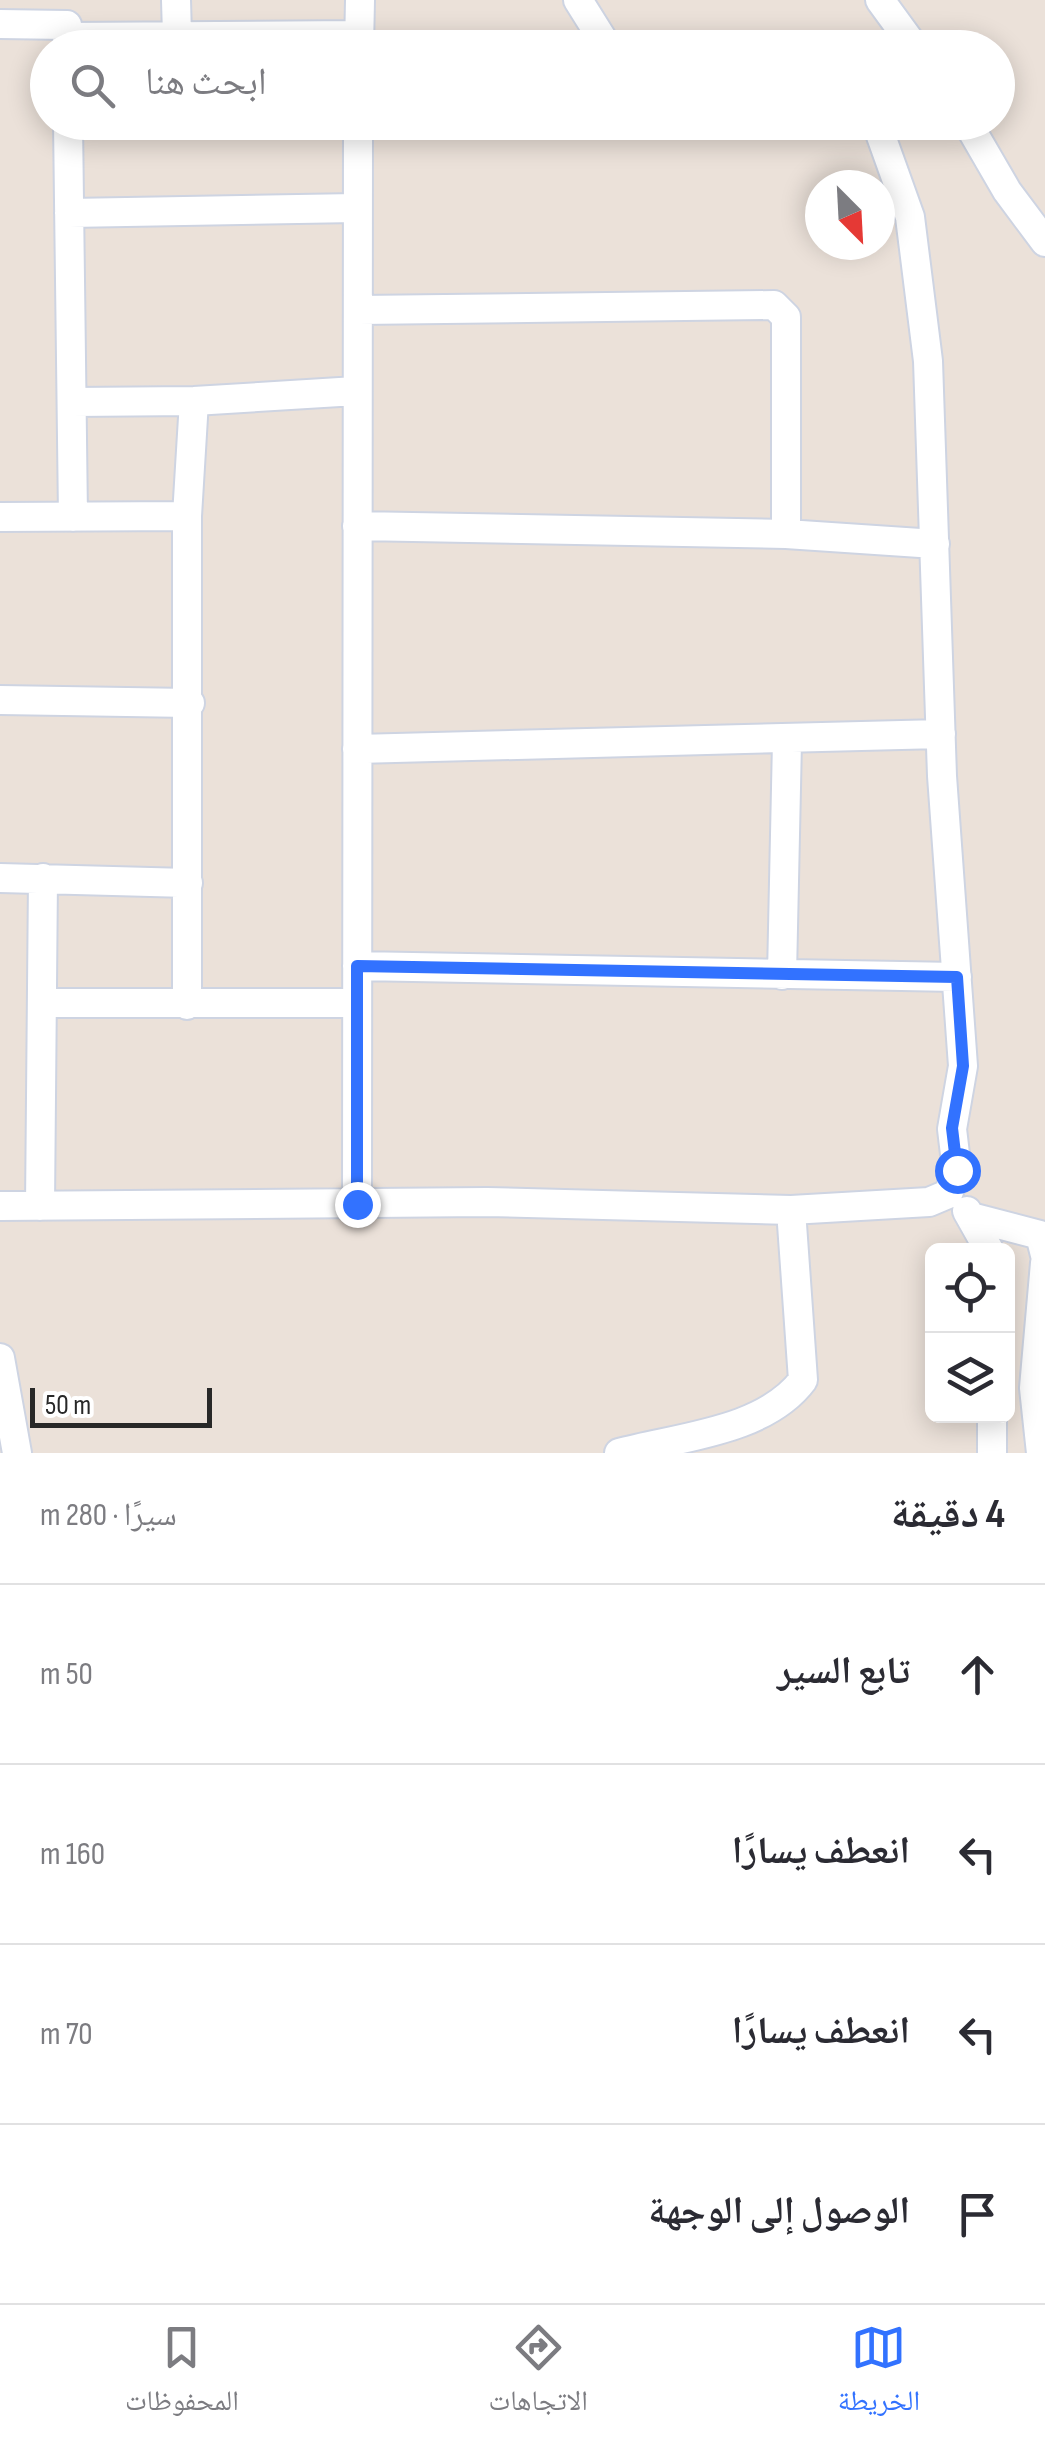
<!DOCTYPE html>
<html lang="ar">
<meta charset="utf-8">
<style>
:root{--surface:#fff;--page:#f7f7f7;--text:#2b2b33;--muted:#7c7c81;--line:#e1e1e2;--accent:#3272ff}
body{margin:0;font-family:"Sofia Sans Condensed","Noto Naskh Arabic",sans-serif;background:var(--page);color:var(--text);direction:rtl}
.controls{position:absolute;right:30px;bottom:30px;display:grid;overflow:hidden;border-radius:15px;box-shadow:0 5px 25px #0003}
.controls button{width:90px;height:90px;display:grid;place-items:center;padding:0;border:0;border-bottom:2px solid var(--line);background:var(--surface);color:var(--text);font:50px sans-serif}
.compass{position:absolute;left:805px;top:170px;width:90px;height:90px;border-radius:50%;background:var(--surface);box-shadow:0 5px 25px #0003;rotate:156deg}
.scale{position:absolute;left:30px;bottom:25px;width:182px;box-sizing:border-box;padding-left:10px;border:5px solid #282828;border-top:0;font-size:28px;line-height:35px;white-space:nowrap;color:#282828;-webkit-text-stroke:8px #fff;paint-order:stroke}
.stop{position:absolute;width:30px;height:30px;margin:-22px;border:8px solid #3272ff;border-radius:50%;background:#fff}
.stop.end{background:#3272ff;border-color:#fff;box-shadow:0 2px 10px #0008}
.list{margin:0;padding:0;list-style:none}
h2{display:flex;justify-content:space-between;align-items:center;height:130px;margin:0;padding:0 40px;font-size:42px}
h2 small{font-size:32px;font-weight:400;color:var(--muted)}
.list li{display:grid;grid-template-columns:65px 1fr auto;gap:30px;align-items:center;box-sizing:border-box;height:180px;padding:0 40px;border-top:2px solid var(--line)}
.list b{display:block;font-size:38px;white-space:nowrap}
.list em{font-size:32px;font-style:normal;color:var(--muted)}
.icon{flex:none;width:55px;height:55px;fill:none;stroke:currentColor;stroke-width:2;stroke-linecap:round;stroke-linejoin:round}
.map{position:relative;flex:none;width:1045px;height:1453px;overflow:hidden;direction:ltr}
.search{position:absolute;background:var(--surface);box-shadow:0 5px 25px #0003;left:30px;right:30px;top:30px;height:110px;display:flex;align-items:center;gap:25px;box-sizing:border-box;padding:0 35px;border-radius:55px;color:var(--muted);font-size:38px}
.sheet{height:850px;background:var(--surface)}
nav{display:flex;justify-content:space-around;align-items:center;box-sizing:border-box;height:140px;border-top:2px solid var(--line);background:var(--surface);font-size:28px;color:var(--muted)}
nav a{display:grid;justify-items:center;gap:5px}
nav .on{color:var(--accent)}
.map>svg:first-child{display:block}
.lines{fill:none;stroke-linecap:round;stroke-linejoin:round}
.minor-casing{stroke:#ced4e2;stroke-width:32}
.minor{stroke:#fff;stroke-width:28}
.route{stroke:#3272ff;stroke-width:12}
</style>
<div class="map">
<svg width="1045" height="1453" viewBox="0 0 1045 1453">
<rect width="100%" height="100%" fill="#ebe1d9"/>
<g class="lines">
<g class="minor-casing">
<path id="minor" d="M176,0L177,35
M578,0L608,48
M880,0L915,48
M0,24L67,25
M67,37L359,35
M359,48L360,0
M68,122L73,517
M967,122L1007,191L1045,242
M69,213L356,208
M359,310L774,305L786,317V534
M72,402L194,401L356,391
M0,517L187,516
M357,526L786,534L935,544
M0,700L190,703
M357,749L941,734
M0,878L188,883
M357,966L957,977
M782,975L787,741
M42,1003H357
M187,1005V516L194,401
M357,1203L358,122
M0,1206L487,1202L791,1210L929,1202L948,1194L957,1171L952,1129L963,1066L942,776L928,361L910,217L876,122
M40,1206L43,878
M967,1211L989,1250
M975,1218L1040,1235L1045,1255
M0,1358L17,1453
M992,1416V1453
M619,1453C678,1437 764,1432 803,1380L791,1210
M1041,1453L1034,1388L1045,1263"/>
</g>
<use href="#minor" class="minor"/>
</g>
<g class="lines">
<path class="route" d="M357,1204V966L957,977L963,1066L952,1128L957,1170"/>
</g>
</svg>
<div class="controls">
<button><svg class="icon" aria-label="locate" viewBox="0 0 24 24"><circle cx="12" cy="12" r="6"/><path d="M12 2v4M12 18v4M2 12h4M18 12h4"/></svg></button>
<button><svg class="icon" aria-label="layers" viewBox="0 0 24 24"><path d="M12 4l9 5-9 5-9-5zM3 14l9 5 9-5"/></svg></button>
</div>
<svg class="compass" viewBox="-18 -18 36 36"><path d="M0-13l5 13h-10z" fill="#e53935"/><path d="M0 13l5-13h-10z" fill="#7c7c81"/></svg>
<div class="scale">50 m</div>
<div class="stop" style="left:957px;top:1170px"></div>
<div class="stop end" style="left:357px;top:1204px"></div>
<div class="search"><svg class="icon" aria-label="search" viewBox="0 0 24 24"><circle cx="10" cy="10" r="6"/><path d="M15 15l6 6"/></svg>ابحث هنا</div>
</div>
<section class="sheet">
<h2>4 دقيقة<small>سيرًا · 280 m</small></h2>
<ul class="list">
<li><svg class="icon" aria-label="ahead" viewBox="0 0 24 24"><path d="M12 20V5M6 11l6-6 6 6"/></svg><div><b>تابع السير</b></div><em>50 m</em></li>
<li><svg class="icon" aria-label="left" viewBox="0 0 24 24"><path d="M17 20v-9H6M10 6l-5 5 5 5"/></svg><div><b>انعطف يسارًا</b></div><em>160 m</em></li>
<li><svg class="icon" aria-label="left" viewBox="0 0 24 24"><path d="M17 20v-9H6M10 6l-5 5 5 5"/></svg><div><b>انعطف يسارًا</b></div><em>70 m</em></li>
<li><svg class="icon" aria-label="arrive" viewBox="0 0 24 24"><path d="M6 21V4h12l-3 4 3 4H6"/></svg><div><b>الوصول إلى الوجهة</b></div></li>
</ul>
</section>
<nav>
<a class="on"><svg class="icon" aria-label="map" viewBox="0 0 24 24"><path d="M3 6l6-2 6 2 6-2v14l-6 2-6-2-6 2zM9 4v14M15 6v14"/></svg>الخريطة</a>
<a><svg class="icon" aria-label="directions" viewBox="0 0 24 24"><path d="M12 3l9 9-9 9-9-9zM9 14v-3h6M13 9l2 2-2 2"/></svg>الاتجاهات</a>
<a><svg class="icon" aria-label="saved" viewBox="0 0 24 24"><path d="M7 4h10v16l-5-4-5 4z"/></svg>المحفوظات</a>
</nav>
